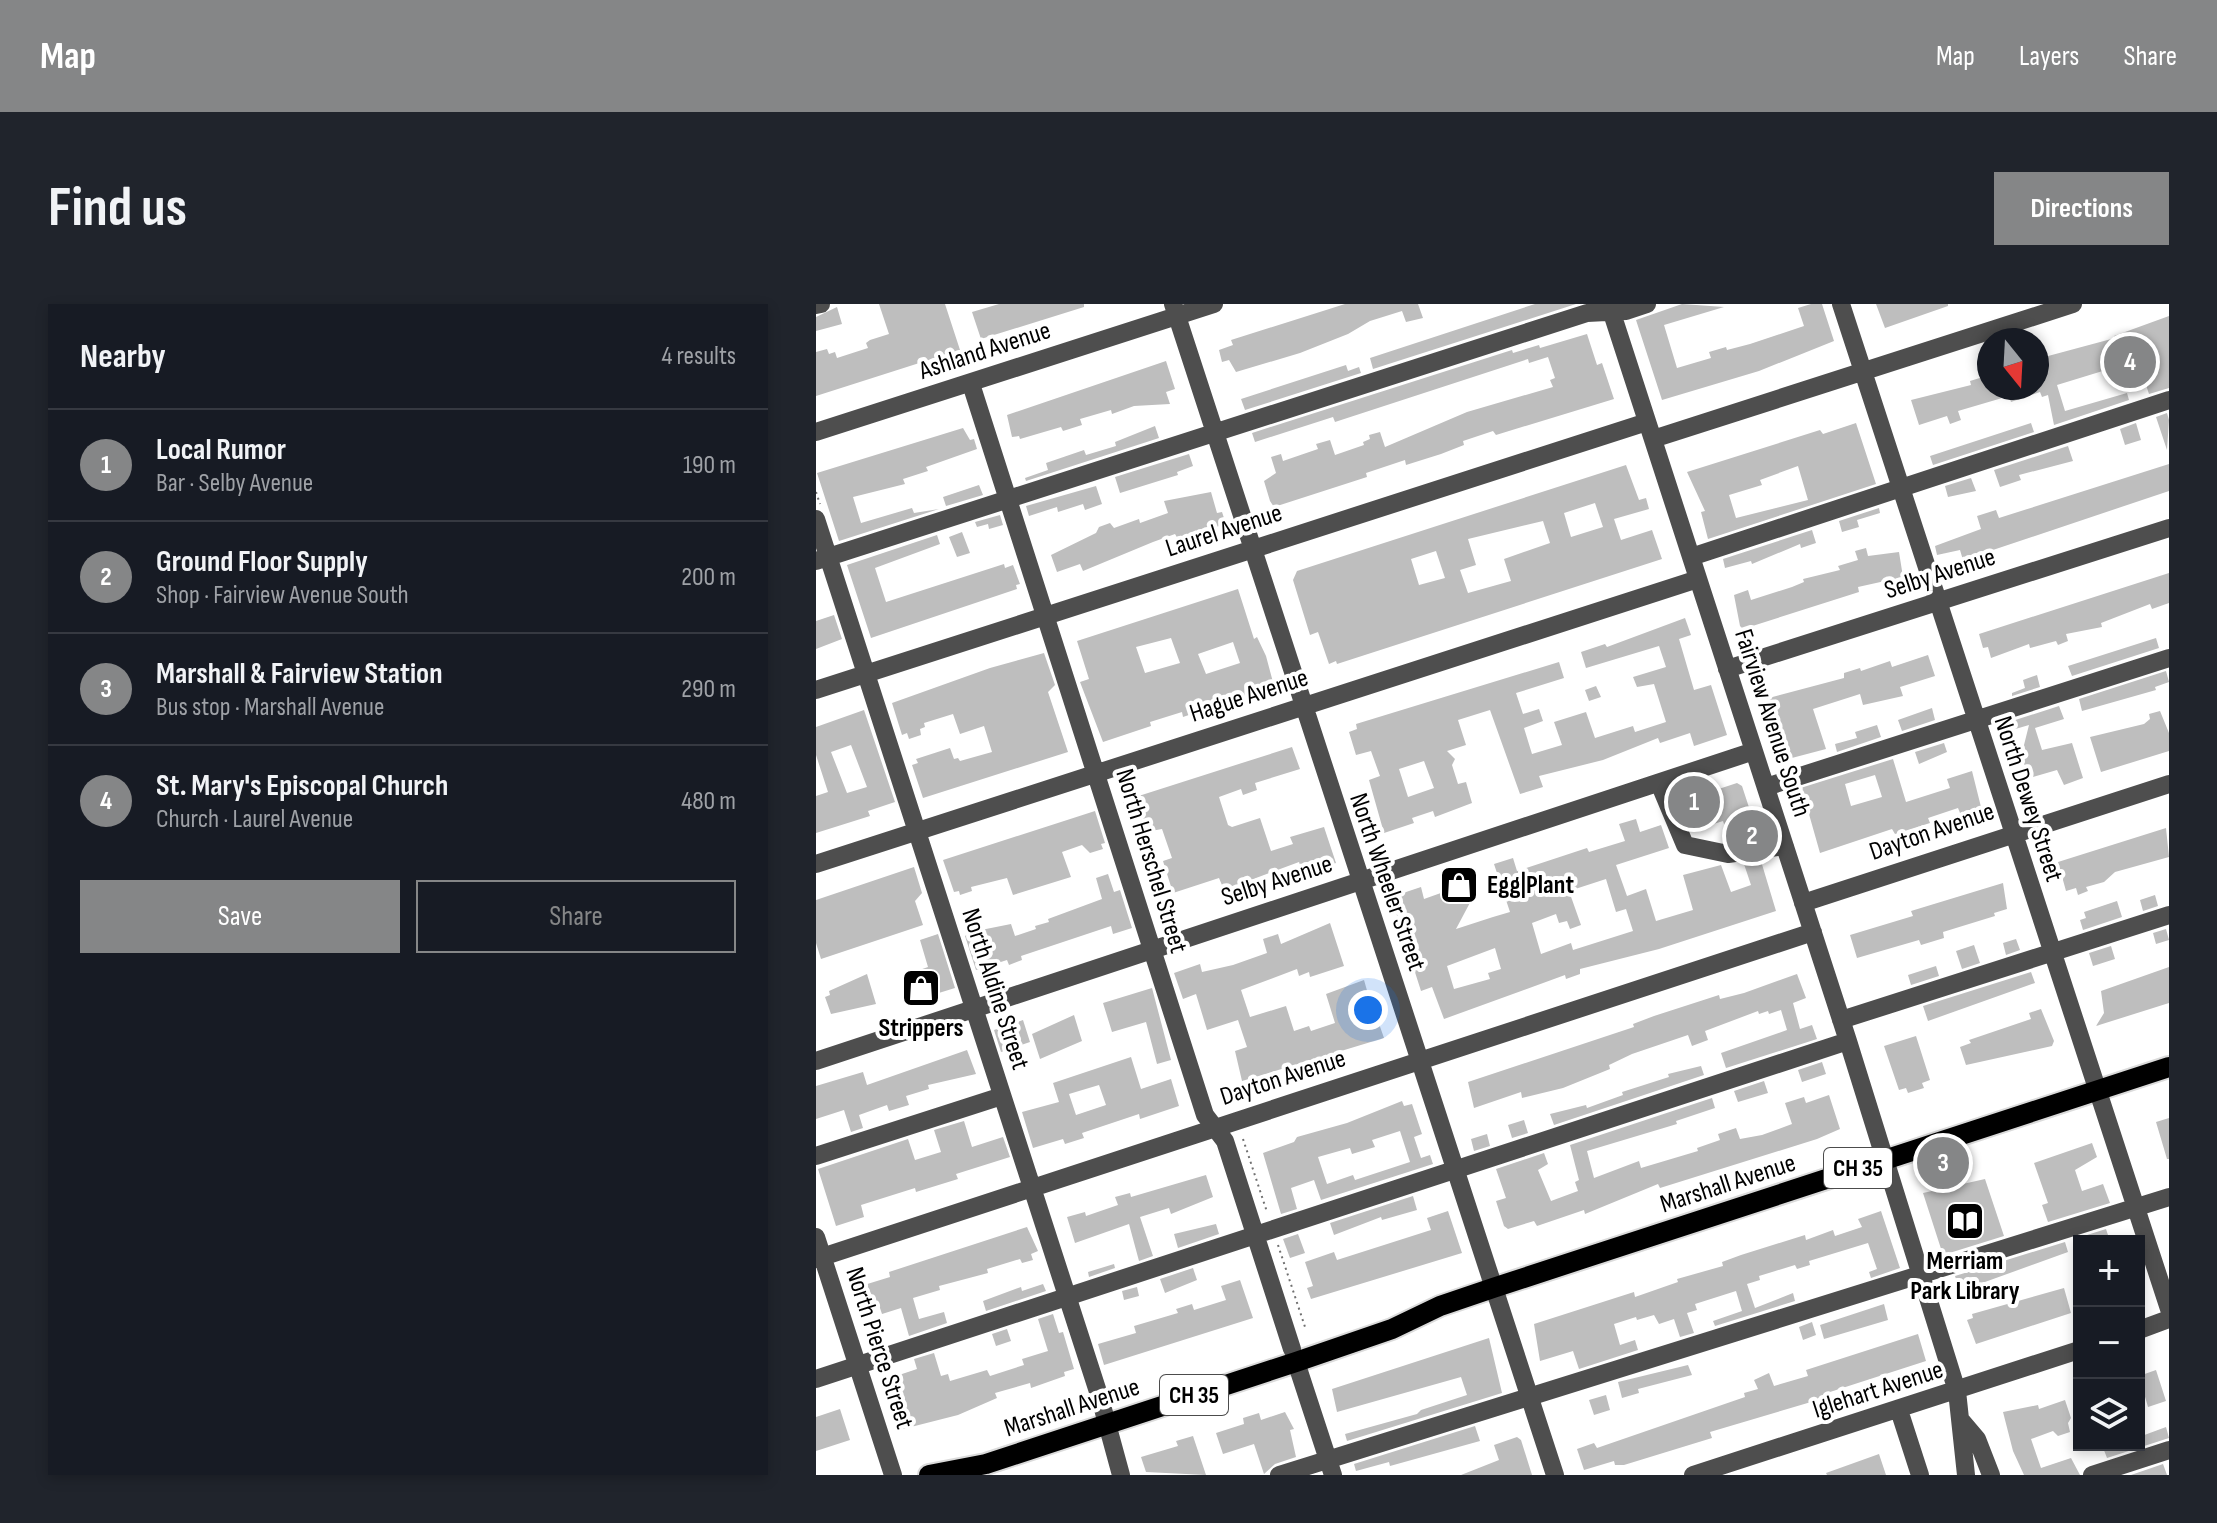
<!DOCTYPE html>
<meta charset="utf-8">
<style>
:root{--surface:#171b24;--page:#20242c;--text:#f1f3f6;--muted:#9ea1a6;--line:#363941;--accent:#858687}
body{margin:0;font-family:"Sofia Sans Condensed",sans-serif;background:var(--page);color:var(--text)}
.controls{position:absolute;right:24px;bottom:24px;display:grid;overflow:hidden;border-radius:0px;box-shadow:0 4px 12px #0003}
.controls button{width:72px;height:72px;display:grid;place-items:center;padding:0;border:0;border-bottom:2px solid var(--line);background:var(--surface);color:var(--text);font:40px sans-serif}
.compass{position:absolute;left:1161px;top:24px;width:72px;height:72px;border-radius:50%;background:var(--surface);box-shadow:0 4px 12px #0003;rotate:162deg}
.you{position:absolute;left:552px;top:706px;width:28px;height:28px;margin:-20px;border:6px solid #fff;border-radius:50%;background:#1a73e8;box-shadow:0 0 0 12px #1a73e833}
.badge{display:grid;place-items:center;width:52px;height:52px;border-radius:50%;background:var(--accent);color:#fff;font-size:26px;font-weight:700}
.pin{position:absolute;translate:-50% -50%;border:4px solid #fff;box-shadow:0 2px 8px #0006}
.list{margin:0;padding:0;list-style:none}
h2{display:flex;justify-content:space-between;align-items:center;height:104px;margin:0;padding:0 32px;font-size:34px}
h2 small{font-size:26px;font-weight:400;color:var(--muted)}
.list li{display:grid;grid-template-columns:52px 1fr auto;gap:24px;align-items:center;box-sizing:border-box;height:112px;padding:0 32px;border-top:2px solid var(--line)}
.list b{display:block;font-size:30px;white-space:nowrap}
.list p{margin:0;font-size:26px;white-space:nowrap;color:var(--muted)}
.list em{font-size:26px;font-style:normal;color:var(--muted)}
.actions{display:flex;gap:16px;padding:24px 32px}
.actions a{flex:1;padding:18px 0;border:2px solid var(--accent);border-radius:0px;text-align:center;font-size:28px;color:var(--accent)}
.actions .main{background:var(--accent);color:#fff}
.icon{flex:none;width:44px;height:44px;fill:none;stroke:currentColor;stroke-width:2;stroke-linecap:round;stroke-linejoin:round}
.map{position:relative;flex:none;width:1353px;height:1171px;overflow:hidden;border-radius:0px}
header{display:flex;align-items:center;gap:48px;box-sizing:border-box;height:112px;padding:0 40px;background:var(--accent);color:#fff}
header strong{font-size:38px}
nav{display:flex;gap:44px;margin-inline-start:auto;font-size:28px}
.intro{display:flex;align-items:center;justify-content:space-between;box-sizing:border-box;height:192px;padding:0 48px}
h1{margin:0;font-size:56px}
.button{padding:20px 36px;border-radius:0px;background:var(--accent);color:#fff;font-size:28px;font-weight:700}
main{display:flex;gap:48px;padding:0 48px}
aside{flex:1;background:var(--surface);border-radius:0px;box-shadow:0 4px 12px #0003}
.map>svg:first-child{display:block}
.building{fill:#bebebe;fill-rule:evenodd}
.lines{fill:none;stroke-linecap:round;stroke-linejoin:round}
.major-casing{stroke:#dbdbdb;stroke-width:24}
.path{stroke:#707070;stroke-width:2;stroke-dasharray:2 4;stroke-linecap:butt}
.minor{stroke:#4e4e4e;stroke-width:18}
.major{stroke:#000;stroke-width:20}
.labels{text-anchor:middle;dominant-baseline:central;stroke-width:8;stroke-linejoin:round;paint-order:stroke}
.shield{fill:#fff;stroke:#4c4c4c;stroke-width:2}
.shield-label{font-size:24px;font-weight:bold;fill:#000}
.street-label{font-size:26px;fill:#000;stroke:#fff}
.poi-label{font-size:26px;font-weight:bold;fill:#000;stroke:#fff}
</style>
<header>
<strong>Map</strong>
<nav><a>Map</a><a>Layers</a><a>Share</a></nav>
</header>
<div class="intro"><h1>Find us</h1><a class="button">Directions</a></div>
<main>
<aside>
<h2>Nearby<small>4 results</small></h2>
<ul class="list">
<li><span class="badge">1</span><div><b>Local Rumor</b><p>Bar · Selby Avenue</p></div><em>190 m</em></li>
<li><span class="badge">2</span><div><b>Ground Floor Supply</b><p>Shop · Fairview Avenue South</p></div><em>200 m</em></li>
<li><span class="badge">3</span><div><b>Marshall &amp; Fairview Station</b><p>Bus stop · Marshall Avenue</p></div><em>290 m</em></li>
<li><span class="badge">4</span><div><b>St. Mary's Episcopal Church</b><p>Church · Laurel Avenue</p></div><em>480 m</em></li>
</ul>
<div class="actions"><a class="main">Save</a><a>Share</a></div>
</aside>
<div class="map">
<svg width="1353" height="1171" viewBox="0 0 1353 1171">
<rect width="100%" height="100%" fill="#fff"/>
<path class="building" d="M63,0H129L144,46L0,92V48L11,45L13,50L19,48L21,54L52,44L50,39L54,36L73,30Z
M183,0H268V3L165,35L156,8Z
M529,0H602L607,14L590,18L586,7L554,17L532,30L484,49L420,68L413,56L406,58L403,46L417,41L415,36Z
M719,0H760L557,65L554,54Z
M866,0L908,3L848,21L861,64L895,54L893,48L910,43L911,46L934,40L988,22L982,4L995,0H1006L1018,37L943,67L846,96L820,16Z
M1060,0H1132V2L1069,24Z
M21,3L26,20L0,27V13Z
M1353,12V84L1333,90L1317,42L1299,47L1303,62L1241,81L1249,107L1311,89L1313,96L1238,121L1232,91L1226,93L1224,88L1195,98L1193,92L1142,107L1145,116L1134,120L1131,112L1103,121L1095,96L1155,81L1154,77L1167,73L1171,84H1221V55L1299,34L1298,32Z
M771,30L781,61L786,59L798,95L680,131L677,127L647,137L648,141L625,150L590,161L589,156L550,169L551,173L458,203L454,197L448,177L460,169L455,153L465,150L467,157L502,145L500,140L514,136L519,151L548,141L547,138L554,135L553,131L564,128L569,143L651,108L737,83L734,76L739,74L732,53L713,59L712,55L519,118L517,113L439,138L436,129L696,46L697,49L723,41L724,44Z
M350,57L359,85L350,88L354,100L318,102L296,110L295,106L264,115L266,121L247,127L245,123L204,135L203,132L196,133L191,111Z
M530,61L532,67L543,63L545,69L429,106L425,95Z
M1351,109L1353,116L1351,146L1340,113Z
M1040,119L1060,180L892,235L885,208L889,207L871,168L1004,126L1007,130ZM982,162L992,196L920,214L913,191L946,181L944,176Z
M1215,119L1218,128L1117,161L1114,152Z
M1320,119L1325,136L1309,141L1304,125Z
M339,122L343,134L210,177L209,174L232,166L230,159L268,146L270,151L300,142L299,138Z
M147,124L154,136L158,135L161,145L110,163L112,167L87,175L89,180L37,193L45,219L96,204L98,209L123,205L23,237L1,169Z
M1252,142L1257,157L1203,171L1205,176L1184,183L1178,166Z
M373,150L377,162L361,168L362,171L304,189L299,173Z
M1353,160V187L1147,256L1144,246L1121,251L1119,242L1165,225L1161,212L1180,206L1183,214Z
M810,161L823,196L830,194L833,205L798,215L805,236L836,226L846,255L521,360L520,357L513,360L502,328L494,331L477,276L481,267ZM779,199L787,223L755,233L748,209ZM727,217L734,239L688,255L695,277L652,289L644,266L660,261L652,235ZM620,247L629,274L603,281L595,255Z
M1155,174L1160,187L1132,193L1129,182Z
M163,181L167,191L130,202L127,193Z
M280,182L286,200L269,206L267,200L242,208L241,203L213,212L210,202Z
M395,188L401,209L406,208L410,220L362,235L359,230L337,238L267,267L264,260L241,268L235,251L280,229L283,223L294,219L298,224L323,215L324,219L352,209L348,197Z
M1063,204L1064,209L1041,216L1043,223L1026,228L1023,217Z
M184,211L187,221L173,225L172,220L161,223L159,218Z
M996,226L1000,239L985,244L984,240L936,260L935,257L909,264L907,255Z
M146,228L154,249L141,253L133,233Z
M121,231L124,240L59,264L70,298L188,260L189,264L197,261L204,280L200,281L201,285L55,334L31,261Z
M1050,244L1052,252L1083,248L1087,273L1042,283L1043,288L927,325L924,322L918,291L932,286L935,296L976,283L988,278L987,275L1024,266L1022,262L1042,256L1039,247Z
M1353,269V299L1336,305L1334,300L1285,319L1286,323L1250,330L1252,337L1242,341L1240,337L1214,344L1213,340L1175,354L1172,343L1167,344L1163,330Z
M422,285L438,335L441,333L450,352L458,382L367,413L366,408L334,418L335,422L287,438L264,378L273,375L261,337ZM355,334L364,359L329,369L320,343ZM417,338L424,359L390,370L382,350Z
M18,311L26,335L0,345V317Z
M869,314L875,331L863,335L878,386L895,381L911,431L878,442L874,429L844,439L842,434L787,456L723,472L727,483L704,490L674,406L642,416L650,441L631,447L639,455L636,461L642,480L650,478L656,499L619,513L617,507L596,514L598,519L568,529L553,476L564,472L555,447L540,451L533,428L541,425L540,420L743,358L748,374L700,389L707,410L723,405L727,417L708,424L716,450L746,441L738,418L770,408L779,434L817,422L819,428L850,418L838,380L821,383L817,373L850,363L843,342L770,364L765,348L789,340L791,343ZM608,457L618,484L592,493L583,465Z
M1340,334L1343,344L1256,372L1252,362Z
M228,349L239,381L232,388L252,448L107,494L96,461L102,459L100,455L134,444L138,455L142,454L144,457L176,448L168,422L144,430L137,410L108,419L109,423L104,425L105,431L93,435L91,429L86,431L76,399L174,364Z
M1112,351L1119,372L1084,383L1087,392L1047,401L1044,390L997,405L1010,445L972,455L962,423L957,425L949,395L1028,374V369L1044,364L1045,367L1074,357L1076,363Z
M1350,367L1353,378L1339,383L1340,386L1266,407L1263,395Z
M1221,371L1224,383L1196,392V389L1209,384L1207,376Z
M780,382L785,393L773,397L769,386Z
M1243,402L1248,415L1219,424L1226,446L1256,439L1267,474L1248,481L1241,466L1213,474L1205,451L1210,449L1208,441L1213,421L1196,426L1193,418Z
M1116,404L1119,416L1086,427L1082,416Z
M48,406L79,498L52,507L54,512L0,529V492L12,488L0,451V423ZM35,441L51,483L31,489L15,448Z
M1344,407L1353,429V447L1285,468L1274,433L1328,420L1334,415L1333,410Z
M1061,421L1065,433L1021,448L1019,440L1041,434L1039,428Z
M1128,439L1131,448L1103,460L1099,448Z
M476,443L484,465L439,479L441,486L427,491L425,485L403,493L412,521L416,523L444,514L455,547L477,540L474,533L508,523L520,559L487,570L483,558L408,586L403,574L357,589L347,557L356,554L346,525L318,530L307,497Z
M1077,455L1090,498L1134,484L1131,475L1156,467L1165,503L1144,509L1142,504L1112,514L1114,519L1079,530L1076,525L1004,549L989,496L979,499L975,487ZM1059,471L1066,493L1035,502L1029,480Z
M921,479L926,482L943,534L914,538L907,517L879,526L869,496Z
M279,507L289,539L285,540L287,545L274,549L266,541L246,548L255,573L197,591L191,574L155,583L156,587L144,591L143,587L138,588L127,556Z
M820,515L824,528L845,521L853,544L800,561L811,592L830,585L840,617L877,606L867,571L905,561L915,588L935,581L928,560L945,557L960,607L843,645L764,665V670L750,675L749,671L628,715L616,683L605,687L575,593L605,583L608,595L636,585L633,574L649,569L657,593L640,625L677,613L694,608L678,560L697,554L701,567L771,544L773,548L809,537L803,520ZM790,575L800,608L810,605L817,627L757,646L755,639L725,650L716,619L740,610L743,619L751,617L754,625L765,621L753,587ZM679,644L685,665L672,669L674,675L638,685L631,662Z
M1350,524L1353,553L1299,568L1288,578L1270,583L1272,587L1262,591L1260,584L1250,587L1242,558Z
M98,563L106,589L99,597L107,621L5,655L0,639V596Z
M292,570L298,588L304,586L316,624L297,630L295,622L205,652L206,656L193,661L191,656L160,666L149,632L155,628L195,620L199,632L220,625L219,622L233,618L232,615L286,595L280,574Z
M1187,579L1191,605L1178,609L1179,612L1127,628L1128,634L1105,641L1103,636L1041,654L1034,631L1097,612L1095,607Z
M1339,591L1342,602L1327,607L1324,596Z
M1301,597L1306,613L1267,626L1264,616L1270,614L1268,608Z
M514,619L528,662L494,673L493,668L483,672L481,665L425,686L434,713L470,702L478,727L493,722L495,727L519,719L510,690L548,676L552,690L536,695L544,720L561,714L568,734L426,777L419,747L431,743L422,716L391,726L380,690L367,695L358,669L384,660L386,668L417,661L451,649L447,635L462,630L465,640Z
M1350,625L1353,636L1340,640L1337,629Z
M122,630L139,684L100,696L92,670L112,663L104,636Z
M1200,635L1204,646L1190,651L1187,639Z
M1158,641L1164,659L1146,665L1140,647Z
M1295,642L1299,655L1277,662L1273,649Z
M1120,662L1123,672L1095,681L1092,671Z
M1353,663V699L1280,722L1288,709L1285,687Z
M1215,668L1219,679L1112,717L1107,702Z
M51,670L60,700L15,710L9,693L14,691L13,687Z
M981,670L990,694L977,699L984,725L996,721L1001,735L910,764L905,749L971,726L965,706L953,710L952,707L943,710L942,707L889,727L892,736L876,742L872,731L816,750L793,761L794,765L747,784L706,794L705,788L658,804L652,778L818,723L817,720L838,712L903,691L904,695L928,689Z
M336,684L355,756L341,760L330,718L296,728L287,699Z
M1225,705L1238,737L1236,742L1150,761L1144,743L1155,739L1153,736L1215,715L1213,709Z
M258,711L266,737L224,755L216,730Z
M207,716L214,738L185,748L178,726Z
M1100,732L1114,776L1106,779L1108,784L1092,789L1090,784L1083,786L1068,742Z
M151,746L160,770L112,781L113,785L90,792L93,801L73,807L71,801L43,811L47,824L35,828L28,806L0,815V782L47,768L51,781Z
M315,753L325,785L355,775L363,802L324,815L323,810L266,829L268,834L249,840L247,835L217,844L206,808L243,798L237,779ZM283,781L290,801L260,811L253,790Z
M1006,758L1010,770L986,778L982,766Z
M885,762L888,771L738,821L734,810L770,801L771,804L807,791L806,788L853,773L852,770Z
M948,777L952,789L922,798L918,787Z
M1013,791L1024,825L1001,835L844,884L842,880L769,910L768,906L721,922L718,917L692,925L688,922L680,897L690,894L680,865L728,849L732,860L722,866L735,897L762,887L759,878L763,876L754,841L896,794L899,804L860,817L861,820L771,847L778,874L823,857L825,864L882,847L881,844L904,836L902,830L920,824L924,835L946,831L976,820L969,799L988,793L990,799Z
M586,797L588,802L596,800L606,830L598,833L605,854L614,851L617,860L505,896L498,876L475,884L481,905L465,910L447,849L478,838L481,833L531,819ZM584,827L594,858L539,876L537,871L511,880L502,853L534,844L536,850L559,843L556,836Z
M1353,814V855H1351L1340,818Z
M708,816L712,829L696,834L692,821Z
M148,817L156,843L187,833L194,853L140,870L142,875L100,888L99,884L45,901L48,913L20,922L2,865L92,835L99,856L125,848L118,826Z
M671,830L674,842L658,847L655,835Z
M1276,839L1281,853L1259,866L1266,887L1287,880L1294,899L1232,918L1226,901L1232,899L1218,859Z
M390,871L397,893L355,910L353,904L324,913L337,952L323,957L313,920L259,939L251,913L269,908L270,912L302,901L299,893L314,889L315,893Z
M1169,875L1188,932L1127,951L1107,889Z
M597,892L601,906L566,916L565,913L518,931L514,919Z
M632,907L646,949L495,995L491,984L497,982L489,958L518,948L521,956L615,926L611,914Z
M1065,907L1084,964L1055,974L1053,968L1061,965L1052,939L993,957L994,961L981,965L979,961L943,972L944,976L931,980L939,1004L977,989L979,997L899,1022L897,1017L926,1007L920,987L879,1000L881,1006L871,1009L878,1029L864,1033L858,1015L843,1020L838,1011L821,1016L820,1013L798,1020L804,1041L819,1036L822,1046L763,1065L757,1047L724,1057L718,1020L818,988L819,993L862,978L861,975L907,962L906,958L925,951L989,931L990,936L1017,926L1019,932L1046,923L1042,915Z
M400,920L403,930L362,944L358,930Z
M211,923L222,947L215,950L217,956L206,959L204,955L171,965L172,969L123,982L124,986L97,994L103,1015L128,1008L131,1019L93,1032L85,1004L66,1010L63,1001L55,1003L48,981L74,973L73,968Z
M1290,925L1294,937H1273L1271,931Z
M482,930L489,949L474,954L467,935Z
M1249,938L1252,948L1144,987L1139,972Z
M298,960L299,964L273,973L272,968Z
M377,964L381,976L349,989L344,975Z
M424,976L437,1014L288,1061L282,1040L320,1029L318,1022L362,1009L360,1005L376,1000L378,1006L410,996L405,982Z
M227,980L230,987L170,1007L167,997L205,983L206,987Z
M321,983L323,992L308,996L306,987Z
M1248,984L1255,1009L1160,1040L1151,1016L1157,1014L1156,1010Z
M1068,1000L1072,1016L1008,1035L1004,1021Z
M237,1010L243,1029L247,1028L258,1065L248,1068L249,1072L215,1084L214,1079L179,1089L181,1094L142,1111L87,1125L71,1075L101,1065L98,1055L118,1049L125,1072L132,1070L134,1077L171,1066L174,1072L208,1061L206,1055L232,1047L222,1015Z
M996,1018L1000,1031L987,1036L983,1023Z
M191,1025L195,1037L180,1042L176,1030Z
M1102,1030L1110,1057L1014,1088L995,1098L894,1128L896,1134L808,1161H799L798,1157L768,1166L761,1145L778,1139L781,1144L929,1093L928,1089L942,1085L938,1076L953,1069L958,1082L992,1072L990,1066Z
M673,1034L686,1089L531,1137L529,1130L601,1110L605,1106L651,1091L645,1073L521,1108L516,1085Z
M872,1061L876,1071L822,1085L823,1089L806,1094L802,1078Z
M1340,1066L1350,1097L1332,1103L1323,1072Z
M790,1091L794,1106L778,1111L773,1096Z
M1249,1096L1255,1114L1252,1119L1254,1128L1242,1132L1237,1127L1215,1135L1225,1164L1255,1154L1264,1171H1208L1197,1147L1187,1108L1222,1101L1223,1105Z
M24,1105L34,1136L0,1147V1113Z
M469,1108L478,1125L474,1126L480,1153L459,1160L448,1170L438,1140L407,1150L400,1129L428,1120L427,1114L443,1109L445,1116Z
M659,1122L664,1137L574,1162L573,1158L540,1167L538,1160Z
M1350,1123L1353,1134L1291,1154L1286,1141H1323V1133Z
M377,1132L390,1171L330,1168L325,1153L362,1142L360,1137Z
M701,1133L705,1136L716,1171H645L683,1156L678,1141Z
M1063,1150L1070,1171H1011L1010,1169Z
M1347,1160L1351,1171H1315Z"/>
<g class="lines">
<g class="major-casing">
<path id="major" d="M113,1171L170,1160L480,1058L576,1025L624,1002L677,984L1353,763"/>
</g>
<path class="path" d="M0,188L4,200
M427,835L451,908
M462,941L490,1026"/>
<path class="minor" d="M357,0L739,1171
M793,0L1032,737L1141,1087L1150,1171
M1025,0L1353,1005
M0,1L5,0
M155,80L389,811L409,837L476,1045
M0,128L398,0
M837,135L1257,0
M0,215L284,1094L305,1171
M875,253L1353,96
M0,257L771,9L810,7L831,0
M911,365L1353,224
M0,386L831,118
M843,479L869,541L912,550L969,542
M950,483L1353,354
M0,560L882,275
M987,599L1353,480
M1025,716L1353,611
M0,757L938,447
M0,852L186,792
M0,933L77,1171
M0,955L997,628
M1323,1026L1353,1015
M480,1058L517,1171
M0,1075L1032,737
M1083,1106L1104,1171
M1144,1115L1161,1135L1175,1171
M463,1171L1353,893
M877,1171L1263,1046
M1276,1171L1353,1146"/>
<use href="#major" class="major"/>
</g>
<defs>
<g id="shop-square" transform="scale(2)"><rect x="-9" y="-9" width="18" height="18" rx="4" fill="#000" stroke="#fff"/><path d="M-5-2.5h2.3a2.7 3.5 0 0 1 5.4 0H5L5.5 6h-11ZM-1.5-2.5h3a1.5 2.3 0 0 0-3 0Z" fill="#fff"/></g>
<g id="library-square" transform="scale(2)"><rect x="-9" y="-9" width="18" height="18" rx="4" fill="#000" stroke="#fff"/><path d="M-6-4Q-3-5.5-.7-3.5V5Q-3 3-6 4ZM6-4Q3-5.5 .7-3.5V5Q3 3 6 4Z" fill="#fff"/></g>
</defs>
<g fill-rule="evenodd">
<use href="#shop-square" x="643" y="581"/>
<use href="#shop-square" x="105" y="684"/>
<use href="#library-square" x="1149" y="917"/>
</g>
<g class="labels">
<g class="shield">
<rect x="1008" y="844" width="68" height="40" rx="6"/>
<rect x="344" y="1071" width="68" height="40" rx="6"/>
</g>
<g class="shield-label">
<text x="1042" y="864">CH 35</text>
<text x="378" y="1091">CH 35</text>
</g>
<g class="street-label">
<text transform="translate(169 47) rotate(-18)">Ashland Avenue</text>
<text transform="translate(408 227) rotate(-18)">Laurel Avenue</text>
<text transform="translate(1124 270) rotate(-18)">Selby Avenue</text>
<text transform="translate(433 392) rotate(-18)">Hague Avenue</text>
<text transform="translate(956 419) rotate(72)">Fairview Avenue South</text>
<text transform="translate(1212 495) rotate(72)">North Dewey Street</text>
<text transform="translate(1116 528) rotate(-19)">Dayton Avenue</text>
<text transform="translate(335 557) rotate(73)">North Herschel Street</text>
<text transform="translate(461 577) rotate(-18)">Selby Avenue</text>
<text transform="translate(571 578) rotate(71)">North Wheeler Street</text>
<text transform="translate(179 685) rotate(72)">North Aldine Street</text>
<text transform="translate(467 774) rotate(-18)">Dayton Avenue</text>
<text transform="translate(912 880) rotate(-18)">Marshall Avenue</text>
<text transform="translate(63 1044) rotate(72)">North Pierce Street</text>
<text transform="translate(1062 1086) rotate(-18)">Iglehart Avenue</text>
<text transform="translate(256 1104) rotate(-18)">Marshall Avenue</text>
</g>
<g class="poi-label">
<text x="671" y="581" text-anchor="start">Egg|Plant</text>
<text x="105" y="724">Strippers</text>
<text x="1149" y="957">Merriam<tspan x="1149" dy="30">Park Library</tspan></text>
</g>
</g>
</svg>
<div class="controls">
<button>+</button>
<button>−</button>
<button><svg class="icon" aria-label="layers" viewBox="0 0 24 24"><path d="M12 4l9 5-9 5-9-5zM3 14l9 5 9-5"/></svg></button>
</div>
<svg class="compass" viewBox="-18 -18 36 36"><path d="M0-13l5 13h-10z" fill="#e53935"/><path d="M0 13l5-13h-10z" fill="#9ea1a6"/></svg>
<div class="you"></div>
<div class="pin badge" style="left:878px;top:498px">1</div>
<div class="pin badge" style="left:936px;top:532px">2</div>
<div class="pin badge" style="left:1127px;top:859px">3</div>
<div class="pin badge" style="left:1314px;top:58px">4</div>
</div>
</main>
